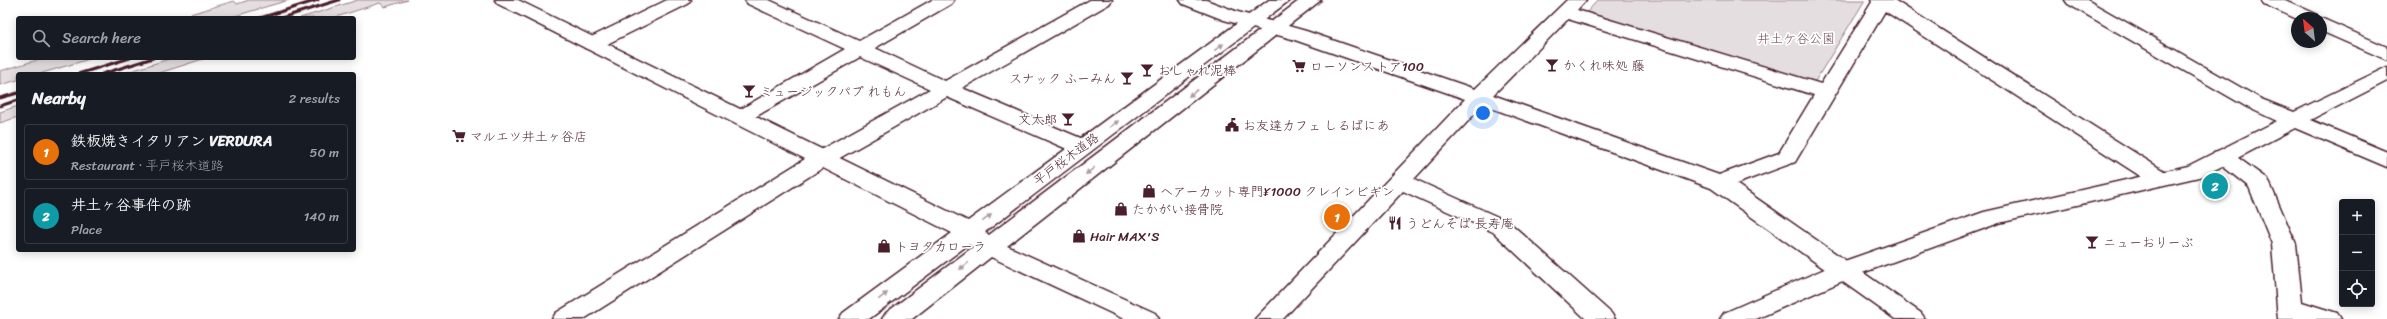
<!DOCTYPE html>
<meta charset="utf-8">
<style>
:root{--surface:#171b24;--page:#242831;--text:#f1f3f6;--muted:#9ea1a6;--line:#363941;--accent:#7c3aed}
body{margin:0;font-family:Sriracha,"Klee One",sans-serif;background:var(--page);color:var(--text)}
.controls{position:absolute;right:12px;bottom:12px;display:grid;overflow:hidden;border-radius:4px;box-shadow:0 2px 10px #0003}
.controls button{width:36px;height:36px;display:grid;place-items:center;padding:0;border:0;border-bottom:1px solid var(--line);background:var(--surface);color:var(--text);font:20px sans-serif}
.compass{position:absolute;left:2291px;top:12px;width:36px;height:36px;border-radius:50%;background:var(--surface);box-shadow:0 2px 10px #0003;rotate:332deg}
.you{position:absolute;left:1483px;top:113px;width:14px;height:14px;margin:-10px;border:3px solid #fff;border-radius:50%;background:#1a73e8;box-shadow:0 0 0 6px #1a73e833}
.badge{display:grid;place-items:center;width:26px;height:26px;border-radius:50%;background:var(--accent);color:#fff;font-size:13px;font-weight:700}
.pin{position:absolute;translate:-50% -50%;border:2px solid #fff;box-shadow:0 1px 4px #0006}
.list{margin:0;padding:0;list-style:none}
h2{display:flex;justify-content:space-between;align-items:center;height:52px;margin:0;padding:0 16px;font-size:17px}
h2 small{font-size:13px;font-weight:400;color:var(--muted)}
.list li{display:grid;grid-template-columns:26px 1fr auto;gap:12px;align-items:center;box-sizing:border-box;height:56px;margin:0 8px 8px;padding:0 8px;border:1px solid var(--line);border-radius:4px}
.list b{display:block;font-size:15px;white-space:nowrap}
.list p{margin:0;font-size:13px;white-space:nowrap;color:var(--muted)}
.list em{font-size:13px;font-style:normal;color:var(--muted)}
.icon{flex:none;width:22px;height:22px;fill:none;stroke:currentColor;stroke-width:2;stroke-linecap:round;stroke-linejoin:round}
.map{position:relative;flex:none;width:2387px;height:319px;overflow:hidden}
.search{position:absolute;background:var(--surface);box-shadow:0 2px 10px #0003;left:16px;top:16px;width:340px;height:44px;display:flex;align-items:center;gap:10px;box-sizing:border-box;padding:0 14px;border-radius:4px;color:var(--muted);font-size:15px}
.panel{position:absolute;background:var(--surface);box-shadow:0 2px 10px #0003;left:16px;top:72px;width:340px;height:180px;border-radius:4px}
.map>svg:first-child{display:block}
.green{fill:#e5dee0;stroke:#987e86}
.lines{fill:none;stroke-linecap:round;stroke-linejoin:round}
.street-casing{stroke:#4a1f2b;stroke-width:3}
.secondary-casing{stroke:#4a1f2b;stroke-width:3}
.street{fill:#fff;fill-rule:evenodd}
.secondary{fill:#fff;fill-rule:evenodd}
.rail{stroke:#4a1f2b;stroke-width:3}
.oneway{fill:#ae9aa0}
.labels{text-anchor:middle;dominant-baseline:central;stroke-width:3.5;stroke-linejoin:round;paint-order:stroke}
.park-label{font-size:13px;fill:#714f58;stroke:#fff}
.poi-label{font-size:13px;fill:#4a1f2b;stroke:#fff;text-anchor:start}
.street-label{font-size:13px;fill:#4a1f2b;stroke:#fff}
</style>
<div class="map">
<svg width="2387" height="319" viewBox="0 0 2387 319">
<rect width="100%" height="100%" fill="#fff"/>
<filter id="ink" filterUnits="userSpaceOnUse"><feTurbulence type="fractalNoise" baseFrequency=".025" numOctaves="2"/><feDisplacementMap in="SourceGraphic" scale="8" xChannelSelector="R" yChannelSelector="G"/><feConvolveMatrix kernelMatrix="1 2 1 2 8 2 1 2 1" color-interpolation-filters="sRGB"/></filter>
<g filter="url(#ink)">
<path class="green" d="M249,0H289L228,18H177L234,1L237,4Z
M358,0H408L385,7L380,3L333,18H300Z
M1598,0H1865L1814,83L1586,13Z
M44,58H93L39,74H18V80L0,85V71Z
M172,58H206L156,74H121Z
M18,106V117L0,123V112Z"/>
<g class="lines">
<g class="street-casing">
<path id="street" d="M667,0H691L688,4L599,48L592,50L585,48L582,44L585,40Z
M745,0H769L859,41L932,0H954L951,4L875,48L945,81L1090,0H1112L1109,4L962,88L1090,142L1093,147L1090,152L1082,154L1074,152L947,97L829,164L584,319H552L556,313L813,154L930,89L860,57L748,121L741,123L734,121L730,117L734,113L845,49L748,4Z
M1180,0H1206L1238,12L1306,31L1475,89L1567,0H1586L1577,10L1821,84L1872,2L1871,0H1894L2167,173L2170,178L2167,183L2159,185L2151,183L1885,11L1795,162L1736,184L1921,313L1925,319H1895L1711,188L1483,105L1414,179L1509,222L1611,313L1615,319H1586L1493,232L1403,191L1283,319H1255L1465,99L1292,39L1224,20L1183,4ZM1568,19L1814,95L1779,153L1719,175L1493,95Z
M2261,0H2285L2316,14L2318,18L2297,19L2264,4Z
M2321,18L2387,47V60L2321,31Z
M2222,150L2230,152L2267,179L2270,184L2296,244L2302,302L2337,313L2341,319H2278L2272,244L2249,187L2211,157L2214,152Z"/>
</g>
<g class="secondary-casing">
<path id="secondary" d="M495,0H518L968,221L1269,0H1290L985,232L989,235L1300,0H1321L1007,246L1155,313L1159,319H1124L991,257L912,319H882L886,313L973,247L969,244L869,319H839L843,313L952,233L498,4Z
M2065,0H2087L2261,99L2294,112L2387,67V81L2311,120L2387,152V167L2295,128L2203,176L1999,223L1854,276L1756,319H1720L1724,313L1836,264L1984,212L2188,166L2277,121L2247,107L2068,4Z"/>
</g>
<use href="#street" class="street"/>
<use href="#secondary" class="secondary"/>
<path class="rail" d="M260,18L318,0
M281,18L339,0
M78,74L130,58
M102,74L153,58
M0,98L18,93
M0,106L18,100"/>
</g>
<defs><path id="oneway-solid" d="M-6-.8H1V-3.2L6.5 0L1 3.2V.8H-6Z"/></defs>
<g class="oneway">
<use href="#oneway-solid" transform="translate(1219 47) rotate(-36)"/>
<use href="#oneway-solid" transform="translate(1193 93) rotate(143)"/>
<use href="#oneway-solid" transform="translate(1114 124) rotate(-36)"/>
<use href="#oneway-solid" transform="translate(1090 171) rotate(143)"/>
<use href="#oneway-solid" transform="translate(987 218) rotate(-38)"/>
<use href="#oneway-solid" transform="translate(964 266) rotate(143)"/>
<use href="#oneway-solid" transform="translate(883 296) rotate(-37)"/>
</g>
</g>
<defs>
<g id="bar-bare" transform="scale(1.08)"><path d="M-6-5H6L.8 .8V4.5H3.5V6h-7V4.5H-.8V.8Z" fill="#4a1f2b" stroke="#fff" stroke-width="2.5" paint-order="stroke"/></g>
<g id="supermarket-bare" transform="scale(1.08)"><path d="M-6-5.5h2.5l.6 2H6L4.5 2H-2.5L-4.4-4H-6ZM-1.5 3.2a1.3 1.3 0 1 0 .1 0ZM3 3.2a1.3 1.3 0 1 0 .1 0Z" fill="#4a1f2b" stroke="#fff" stroke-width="2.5" paint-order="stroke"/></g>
<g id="civic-bare" transform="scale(1.08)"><path d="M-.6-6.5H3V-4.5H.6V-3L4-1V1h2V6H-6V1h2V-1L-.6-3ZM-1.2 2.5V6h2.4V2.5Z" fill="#4a1f2b" stroke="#fff" stroke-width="2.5" paint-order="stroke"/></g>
<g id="shop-bare" transform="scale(1.08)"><path d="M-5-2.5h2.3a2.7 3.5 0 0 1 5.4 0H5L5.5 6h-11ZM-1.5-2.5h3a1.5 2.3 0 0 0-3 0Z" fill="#4a1f2b" stroke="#fff" stroke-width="2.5" paint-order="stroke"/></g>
<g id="restaurant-bare" transform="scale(1.08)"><path d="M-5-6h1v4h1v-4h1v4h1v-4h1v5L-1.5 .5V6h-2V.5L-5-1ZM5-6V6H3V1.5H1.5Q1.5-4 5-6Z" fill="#4a1f2b" stroke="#fff" stroke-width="2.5" paint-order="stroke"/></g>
</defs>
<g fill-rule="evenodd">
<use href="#bar-bare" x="1552" y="65"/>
<use href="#supermarket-bare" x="1299" y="66"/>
<use href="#bar-bare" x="1147" y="70"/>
<use href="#bar-bare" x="1127" y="78"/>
<use href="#bar-bare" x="749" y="91"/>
<use href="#bar-bare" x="1068" y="119"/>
<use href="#civic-bare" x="1232" y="125"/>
<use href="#supermarket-bare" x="459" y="136"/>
<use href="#shop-bare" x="1149" y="191"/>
<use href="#shop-bare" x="1121" y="209"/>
<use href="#restaurant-bare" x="1395" y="223"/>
<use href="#shop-bare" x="1079" y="236"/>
<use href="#bar-bare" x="2092" y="242"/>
<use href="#shop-bare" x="884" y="246"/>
</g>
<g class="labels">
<g class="park-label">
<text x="1796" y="38">井土ケ谷公園</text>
</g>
<g class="poi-label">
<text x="1563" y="65">かくれ味処 藤</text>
<text x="1310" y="66">ローソンストア100</text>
<text x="1158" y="70">おしゃれ泥棒</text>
<text x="1116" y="78" text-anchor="end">スナック ふーみん</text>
<text x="760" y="91">ミュージックパブ れもん</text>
<text x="1057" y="119" text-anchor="end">文太郎</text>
<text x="1243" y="125">お友達カフェ しるばにあ</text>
<text x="470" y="136">マルエツ井土ヶ谷店</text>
<text x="1160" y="191">ヘアーカット専門¥1000 クレインビギン</text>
<text x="1132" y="209">たかがい接骨院</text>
<text x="1406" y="223">うどんそば 長寿庵</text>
<text x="1090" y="236">Hair MAX'S</text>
<text x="2103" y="242">ニューおりーぶ</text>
<text x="895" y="246">トヨタカローラ</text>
</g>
<g class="street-label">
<text transform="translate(1066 159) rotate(-37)">平戸桜木道路</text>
</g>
</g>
</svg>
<div class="controls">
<button>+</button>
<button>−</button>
<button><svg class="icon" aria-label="locate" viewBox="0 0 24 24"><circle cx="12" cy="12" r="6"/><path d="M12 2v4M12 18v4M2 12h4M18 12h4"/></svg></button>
</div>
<svg class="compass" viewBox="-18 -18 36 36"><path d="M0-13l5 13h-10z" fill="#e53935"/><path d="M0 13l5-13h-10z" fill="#9ea1a6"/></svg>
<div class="you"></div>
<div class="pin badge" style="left:1337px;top:217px;background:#e8710a">1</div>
<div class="pin badge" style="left:2215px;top:186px;background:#0f9aa8">2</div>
<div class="search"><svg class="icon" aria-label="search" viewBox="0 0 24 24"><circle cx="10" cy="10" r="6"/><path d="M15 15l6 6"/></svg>Search here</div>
<section class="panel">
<h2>Nearby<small>2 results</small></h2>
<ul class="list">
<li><span class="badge" style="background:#e8710a">1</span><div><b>鉄板焼きイタリアン VERDURA</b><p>Restaurant · 平戸桜木道路</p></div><em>50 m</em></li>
<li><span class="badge" style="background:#0f9aa8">2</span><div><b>井土ヶ谷事件の跡</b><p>Place</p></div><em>140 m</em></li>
</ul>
</section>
</div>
